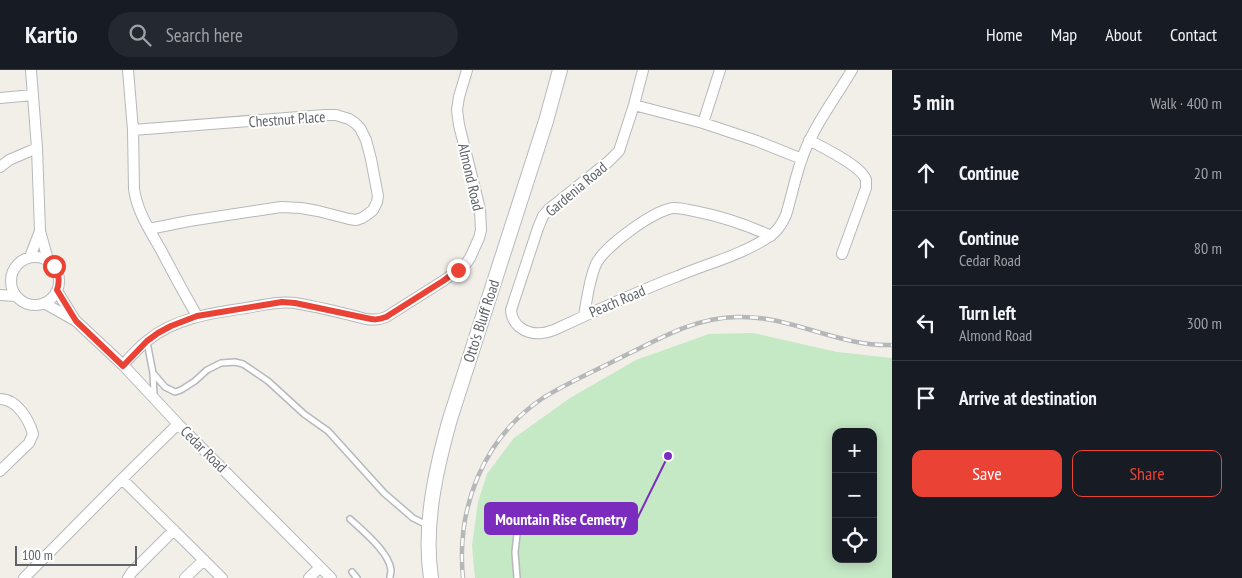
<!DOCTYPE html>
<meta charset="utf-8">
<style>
:root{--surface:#171b24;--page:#242831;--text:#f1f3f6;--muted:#9ea1a6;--line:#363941;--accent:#ea4335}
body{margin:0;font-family:"PT Sans Narrow",sans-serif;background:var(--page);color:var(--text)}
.controls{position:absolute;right:15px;bottom:15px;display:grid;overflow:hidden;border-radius:10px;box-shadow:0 2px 12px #0003}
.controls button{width:45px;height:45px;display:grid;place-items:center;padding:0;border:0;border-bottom:1px solid var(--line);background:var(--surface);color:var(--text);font:25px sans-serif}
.scale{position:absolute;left:15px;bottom:12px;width:122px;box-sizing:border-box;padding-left:5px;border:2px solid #5f6368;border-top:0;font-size:14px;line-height:18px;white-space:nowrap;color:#5f6368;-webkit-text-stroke:4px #fff;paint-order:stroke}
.stop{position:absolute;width:15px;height:15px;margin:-11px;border:4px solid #ea4335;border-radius:50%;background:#fff}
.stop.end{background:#ea4335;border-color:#fff;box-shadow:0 1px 5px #0008}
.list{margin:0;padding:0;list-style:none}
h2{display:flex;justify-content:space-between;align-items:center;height:65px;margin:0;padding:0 20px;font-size:21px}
h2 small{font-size:16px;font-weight:400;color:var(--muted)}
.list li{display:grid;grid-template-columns:32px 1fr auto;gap:15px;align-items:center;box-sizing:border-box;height:75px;padding:0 20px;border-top:1px solid var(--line)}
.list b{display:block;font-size:19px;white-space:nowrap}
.list p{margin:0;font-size:16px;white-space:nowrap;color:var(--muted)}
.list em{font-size:16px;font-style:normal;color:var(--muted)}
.actions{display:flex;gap:10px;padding:15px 20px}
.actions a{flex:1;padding:11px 0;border:1px solid var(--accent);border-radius:10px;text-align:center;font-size:18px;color:var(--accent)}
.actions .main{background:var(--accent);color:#fff}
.icon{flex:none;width:28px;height:28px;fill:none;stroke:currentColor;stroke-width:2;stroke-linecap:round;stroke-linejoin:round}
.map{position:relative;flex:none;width:892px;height:508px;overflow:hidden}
header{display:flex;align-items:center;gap:30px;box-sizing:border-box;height:70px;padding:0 25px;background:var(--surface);border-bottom:1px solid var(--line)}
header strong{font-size:24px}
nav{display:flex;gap:28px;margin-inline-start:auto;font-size:18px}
.search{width:350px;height:45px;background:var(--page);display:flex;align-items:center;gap:12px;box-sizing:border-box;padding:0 18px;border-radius:28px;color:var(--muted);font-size:19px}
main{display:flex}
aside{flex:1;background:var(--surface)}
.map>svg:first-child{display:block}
.green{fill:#c5e8c5;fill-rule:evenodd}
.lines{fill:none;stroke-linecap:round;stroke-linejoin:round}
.service-casing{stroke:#b5b8bc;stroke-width:8}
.minor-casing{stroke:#b5b8bc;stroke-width:12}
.secondary-casing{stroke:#b6babf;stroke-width:16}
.service{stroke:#fff;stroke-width:5}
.minor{stroke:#fff;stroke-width:10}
.secondary{stroke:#fff;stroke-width:14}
.rail-casing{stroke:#b6b7b8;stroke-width:4.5}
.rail{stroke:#fff;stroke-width:2.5;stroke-dasharray:8;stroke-linecap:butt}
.route{stroke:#ea4335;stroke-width:6}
.labels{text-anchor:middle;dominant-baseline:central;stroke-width:4;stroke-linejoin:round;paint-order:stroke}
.street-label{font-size:15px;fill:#5f6368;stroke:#fff}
.leader{fill:none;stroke:#7b2cbf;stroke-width:2}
.callout-dot{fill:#7b2cbf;stroke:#fff;stroke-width:2}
.callout{fill:#7b2cbf;stroke:#7b2cbf;stroke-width:2}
.callout-label{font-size:16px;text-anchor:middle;font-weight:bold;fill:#fff}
</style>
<header>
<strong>Kartio</strong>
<div class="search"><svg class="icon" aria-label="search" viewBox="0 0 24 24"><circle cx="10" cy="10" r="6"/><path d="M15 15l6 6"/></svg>Search here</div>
<nav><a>Home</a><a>Map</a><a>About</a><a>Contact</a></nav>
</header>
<main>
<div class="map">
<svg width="892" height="508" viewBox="0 0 892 508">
<rect width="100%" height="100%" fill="#f1efe8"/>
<path class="green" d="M753,263L837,282L892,288V508H475L472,476L478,432L487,404L514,368L570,328L636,290L709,264ZM836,362H873V489H836Z"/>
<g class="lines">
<g class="service-casing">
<path id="service" d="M147,272L153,303L154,325
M153,303L165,317L175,322L181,320L195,311L207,300L221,293L235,292L243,294L268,311L304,344L328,361L384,423L413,448L427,455
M350,449C363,461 389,482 391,500C391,503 390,505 390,508
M517,464L515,482L517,508
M352,502L357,508"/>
</g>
<g class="minor-casing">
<path id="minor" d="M31,0L37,78L40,161L48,190
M128,0L133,60L134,119C137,142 151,162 162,182C173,203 185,225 197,246
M643,0L634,35L619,81L608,92L548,140L543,146L538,158L511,240C512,256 527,265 542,263C546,263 550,261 554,260C595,241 636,222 678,206C709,193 742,185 770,166C778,161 782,154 786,145C792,125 796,103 804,83C816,53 836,27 852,0
M0,28L33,25
M634,35L703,53L757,71L802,89
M703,53L720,0
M133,60L325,45H336L349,49L355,53L360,58L366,70L371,89L378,126L377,132L373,140L368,144L362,148L356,150L349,149L318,141L301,138L281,137L189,151L149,159
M809,70C822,77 862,96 866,110C866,111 866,116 866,118L842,184
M0,97L9,90L37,78
M11 211a24 24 0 1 1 48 0a24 24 0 1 1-48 0Z
M30,187L40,161
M57,221L75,250
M0,225L16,226
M44,233L76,251L123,295L178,354L331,508
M584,246C587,229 589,210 596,194C604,177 656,138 675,138C682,138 688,140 694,141C720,146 747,155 771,166
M123,295C130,287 138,278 147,271C174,248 212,243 246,238C263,235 279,231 295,233C319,237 343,243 366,249C374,250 378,250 386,247L443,211L465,195L470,188L479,168L481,160L480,139L459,55L457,40L459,27L467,0
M0,329C17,329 29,350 33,364L29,373L0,401
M122,409L222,508
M24,508L122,409L178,354
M128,508L132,502L174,460
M185,508L204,490
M309,508L320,497"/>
</g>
<g class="secondary-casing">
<path id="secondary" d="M431,508C423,456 436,399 450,349L546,51L560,0"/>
</g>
<use href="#service" class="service"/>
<use href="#minor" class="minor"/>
<use href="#secondary" class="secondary"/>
<g class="rail-casing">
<path id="rail" d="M463,508C456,438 483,368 543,328C569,312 597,300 624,286C661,268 694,248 737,247C790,245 839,277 892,275"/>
</g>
<use href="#rail" class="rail"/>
</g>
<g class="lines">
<path class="route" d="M54,196C59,205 60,211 57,220L76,251L123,296L147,271L158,263L171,256L197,246L282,232L295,233L366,248C374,250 378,250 386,247L443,211L458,200"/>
</g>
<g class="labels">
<g class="street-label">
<text transform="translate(287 49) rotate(-4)">Chestnut Place</text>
<text transform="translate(471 107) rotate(77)">Almond Road</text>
<text transform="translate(576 119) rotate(-40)">Gardenia Road</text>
<text transform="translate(617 231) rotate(-23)">Peach Road</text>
<text transform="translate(481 251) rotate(-72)">Otto's Bluff Road</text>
<text transform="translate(204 379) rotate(45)">Cedar Road</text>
</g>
</g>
<path class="leader" d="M668 386L637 449"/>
<circle class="callout-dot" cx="668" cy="386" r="5"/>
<rect class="callout" x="485" y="433" width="152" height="31" rx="5"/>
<g class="callout-label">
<text x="561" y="455">Mountain Rise Cemetry</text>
</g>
</svg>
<div class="controls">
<button>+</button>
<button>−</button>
<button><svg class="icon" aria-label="locate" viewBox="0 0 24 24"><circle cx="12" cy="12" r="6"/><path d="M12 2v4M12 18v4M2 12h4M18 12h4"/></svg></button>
</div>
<div class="scale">100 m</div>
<div class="stop" style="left:54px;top:196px"></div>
<div class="stop end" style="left:458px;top:200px"></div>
</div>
<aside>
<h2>5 min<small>Walk · 400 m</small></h2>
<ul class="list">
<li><svg class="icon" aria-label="ahead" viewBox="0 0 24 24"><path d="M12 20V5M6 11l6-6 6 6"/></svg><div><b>Continue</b></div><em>20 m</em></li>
<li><svg class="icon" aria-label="ahead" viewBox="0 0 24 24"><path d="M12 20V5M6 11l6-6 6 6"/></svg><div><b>Continue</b><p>Cedar Road</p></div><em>80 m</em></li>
<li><svg class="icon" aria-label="left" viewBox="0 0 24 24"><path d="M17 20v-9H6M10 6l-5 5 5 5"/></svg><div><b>Turn left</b><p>Almond Road</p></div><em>300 m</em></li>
<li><svg class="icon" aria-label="arrive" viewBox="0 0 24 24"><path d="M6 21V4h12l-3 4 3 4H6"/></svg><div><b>Arrive at destination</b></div></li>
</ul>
<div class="actions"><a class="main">Save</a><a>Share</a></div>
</aside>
</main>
